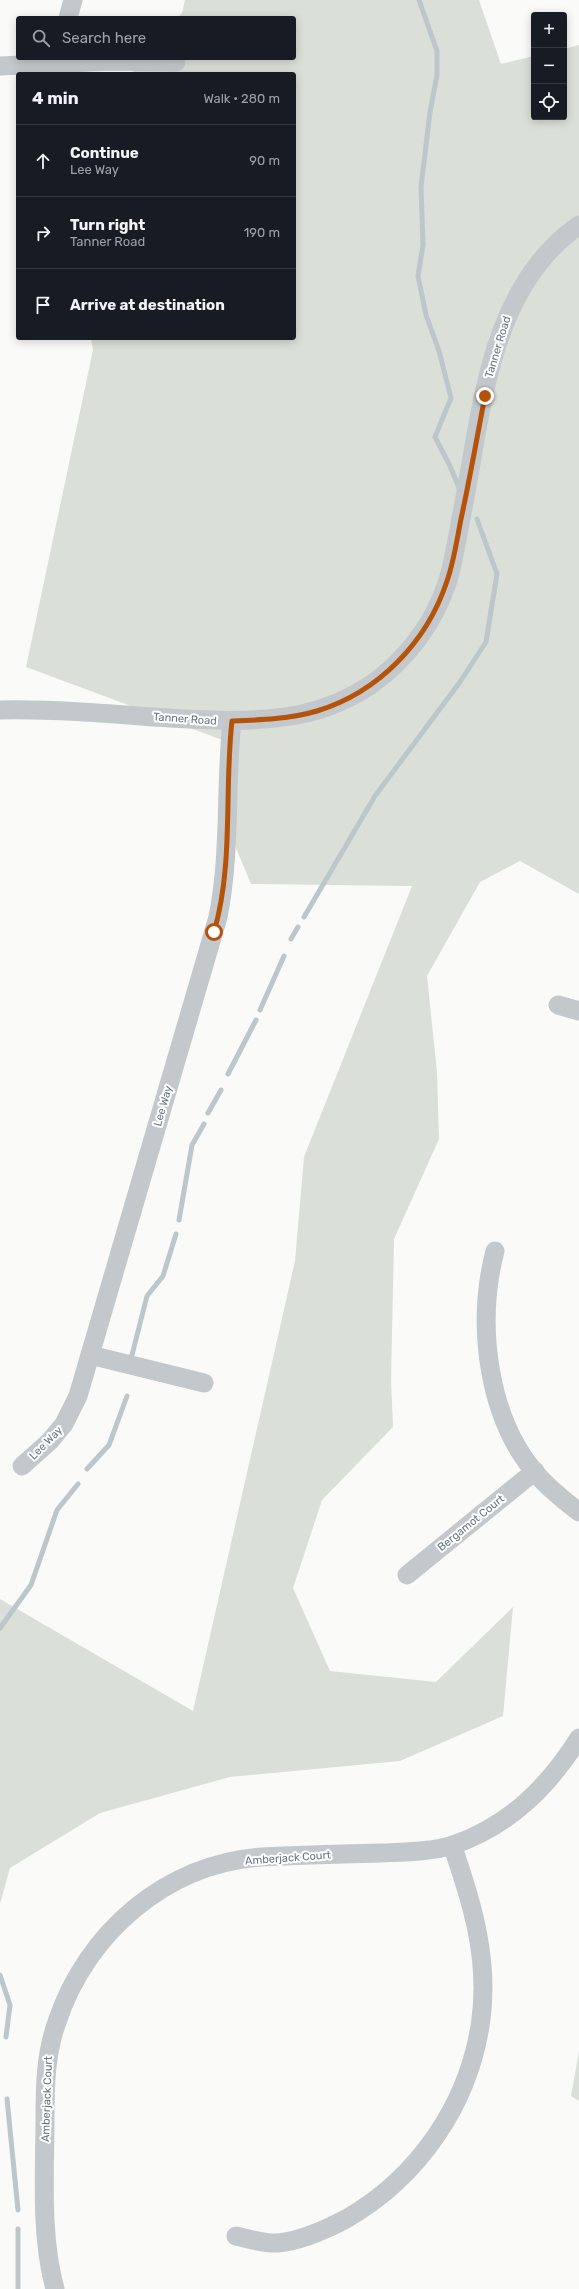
<!DOCTYPE html>
<meta charset="utf-8">
<style>
:root{--surface:#171b24;--page:#242831;--text:#f1f3f6;--muted:#9ea1a6;--line:#363941}
body{margin:0;font-family:Rubik,sans-serif;background:var(--page);color:var(--text)}
.controls{position:absolute;right:12px;top:12px;display:grid;overflow:hidden;border-radius:4px;box-shadow:0 2px 10px #0003}
.controls button{width:36px;height:36px;display:grid;place-items:center;padding:0;border:0;border-bottom:1px solid var(--line);background:var(--surface);color:var(--text);font:20px sans-serif}
.stop{position:absolute;width:12px;height:12px;margin:-9px;border:3px solid #b45309;border-radius:50%;background:#fff}
.stop.end{background:#b45309;border-color:#fff;box-shadow:0 1px 4px #0008}
.list{margin:0;padding:0;list-style:none}
h2{display:flex;justify-content:space-between;align-items:center;height:52px;margin:0;padding:0 16px;font-size:17px}
h2 small{font-size:13px;font-weight:400;color:var(--muted)}
.list li{display:grid;grid-template-columns:26px 1fr auto;gap:12px;align-items:center;box-sizing:border-box;height:72px;padding:0 16px;border-top:1px solid var(--line)}
.list b{display:block;font-size:15px;white-space:nowrap}
.list p{margin:0;font-size:13px;white-space:nowrap;color:var(--muted)}
.list em{font-size:13px;font-style:normal;color:var(--muted)}
.icon{flex:none;width:22px;height:22px;fill:none;stroke:currentColor;stroke-width:2;stroke-linecap:round;stroke-linejoin:round}
.map{position:relative;flex:none;width:579px;height:2289px;overflow:hidden}
.search{position:absolute;background:var(--surface);box-shadow:0 2px 10px #0003;left:16px;top:16px;width:280px;height:44px;display:flex;align-items:center;gap:10px;box-sizing:border-box;padding:0 14px;border-radius:4px;color:var(--muted);font-size:15px}
.panel{position:absolute;background:var(--surface);box-shadow:0 2px 10px #0003;left:16px;top:72px;width:280px;height:268px;border-radius:4px}
.map>svg:first-child{display:block}
.green{fill:#dadfd7}
.lines{fill:none;stroke-linecap:round;stroke-linejoin:round}
.stream{stroke:#bbc7cb;stroke-width:5}
.minor{stroke:#c3c8cc;stroke-width:19}
.route{stroke:#b45309;stroke-width:5}
.labels{text-anchor:middle;dominant-baseline:central;stroke-width:4;stroke-linejoin:round;paint-order:stroke}
.street-label{font-size:11px;fill:#657683;stroke:#fff}
</style>
<div class="map">
<svg width="579" height="2289" viewBox="0 0 579 2289">
<rect width="100%" height="100%" fill="#fafaf8"/>
<path class="green" d="M185,0H479L501,64L534,56V117H564V49L579,45V894L520,861L480,882L427,976L437,1072L439,1139L394,1239L391,1380L393,1427L322,1500L293,1588L330,1671L436,1682L513,1607L503,1716L400,1761L230,1777L100,1813L10,1868L0,1904V1599L193,1711L295,1261L304,1157L412,886L251,884L218,805L225,741L26,667L93,350L91,338H294V74H131L144,58H294V18H177L182,13Z
M579,2052V2101L571,2096Z"/>
<g class="lines">
<path class="stream" d="M419,0L437,51V75L430,112L421,187L423,245L418,276L426,315L439,351L451,398L435,437L450,466L460,490
M304,917L375,796L460,682L486,642L497,574L477,519
M291,939L298,927
M260,1010L284,956
M228,1074L256,1020
M208,1113L221,1090
M179,1220L192,1145L204,1124
M132,1355L147,1296L163,1276L176,1234
M87,1469L109,1445L127,1396
M0,1628L31,1585L57,1510L78,1484
M0,1975L10,2005L6,2037
M7,2099L18,2210
M18,2229V2289"/>
<path class="minor" d="M68,18L73,0
M0,66L111,61L176,62
M0,710C51,709 102,713 153,717C203,720 252,724 302,714C326,709 351,698 372,684C407,659 435,622 448,580C454,560 457,539 461,518C482,417 486,290 579,225
M558,1005L579,1011
M495,1251C476,1324 487,1421 540,1478C552,1491 566,1502 579,1512
M90,1355L204,1383
M22,1466L50,1441L64,1424L78,1396L218,917C231,852 225,786 232,721
M407,1575L535,1471
M236,2236C250,2239 264,2244 278,2243C301,2241 325,2230 346,2219C419,2177 470,2103 481,2019C489,1958 472,1902 452,1845
M55,2289C40,2234 45,2173 45,2116C45,2084 46,2052 57,2022C86,1933 167,1863 262,1857C301,1855 341,1854 381,1853C404,1852 431,1852 453,1845C509,1826 548,1787 579,1738"/>
</g>
<g class="lines">
<path class="route" d="M214,932C234,863 224,791 232,721C260,720 290,719 317,711C379,692 427,642 447,581C454,561 457,539 461,519C470,478 477,437 485,396"/>
</g>
<g class="labels">
<g class="street-label">
<text transform="translate(498 347) rotate(-73)">Tanner Road</text>
<text transform="translate(185 719) rotate(4)">Tanner Road</text>
<text transform="translate(163 1106) rotate(-74)">Lee Way</text>
<text transform="translate(46 1443) rotate(-45)">Lee Way</text>
<text transform="translate(471 1523) rotate(-39)">Bergamot Court</text>
<text transform="translate(288 1858) rotate(-4)">Amberjack Court</text>
<text transform="translate(47 2099) rotate(-88)">Amberjack Court</text>
</g>
</g>
</svg>
<div class="controls">
<button>+</button>
<button>−</button>
<button><svg class="icon" aria-label="locate" viewBox="0 0 24 24"><circle cx="12" cy="12" r="6"/><path d="M12 2v4M12 18v4M2 12h4M18 12h4"/></svg></button>
</div>
<div class="stop" style="left:214px;top:932px"></div>
<div class="stop end" style="left:485px;top:396px"></div>
<div class="search"><svg class="icon" aria-label="search" viewBox="0 0 24 24"><circle cx="10" cy="10" r="6"/><path d="M15 15l6 6"/></svg>Search here</div>
<section class="panel">
<h2>4 min<small>Walk · 280 m</small></h2>
<ul class="list">
<li><svg class="icon" aria-label="ahead" viewBox="0 0 24 24"><path d="M12 20V5M6 11l6-6 6 6"/></svg><div><b>Continue</b><p>Lee Way</p></div><em>90 m</em></li>
<li><svg class="icon" aria-label="right" viewBox="0 0 24 24"><path d="M7 20v-9h11M14 6l5 5-5 5"/></svg><div><b>Turn right</b><p>Tanner Road</p></div><em>190 m</em></li>
<li><svg class="icon" aria-label="arrive" viewBox="0 0 24 24"><path d="M6 21V4h12l-3 4 3 4H6"/></svg><div><b>Arrive at destination</b></div></li>
</ul>
</section>
</div>
